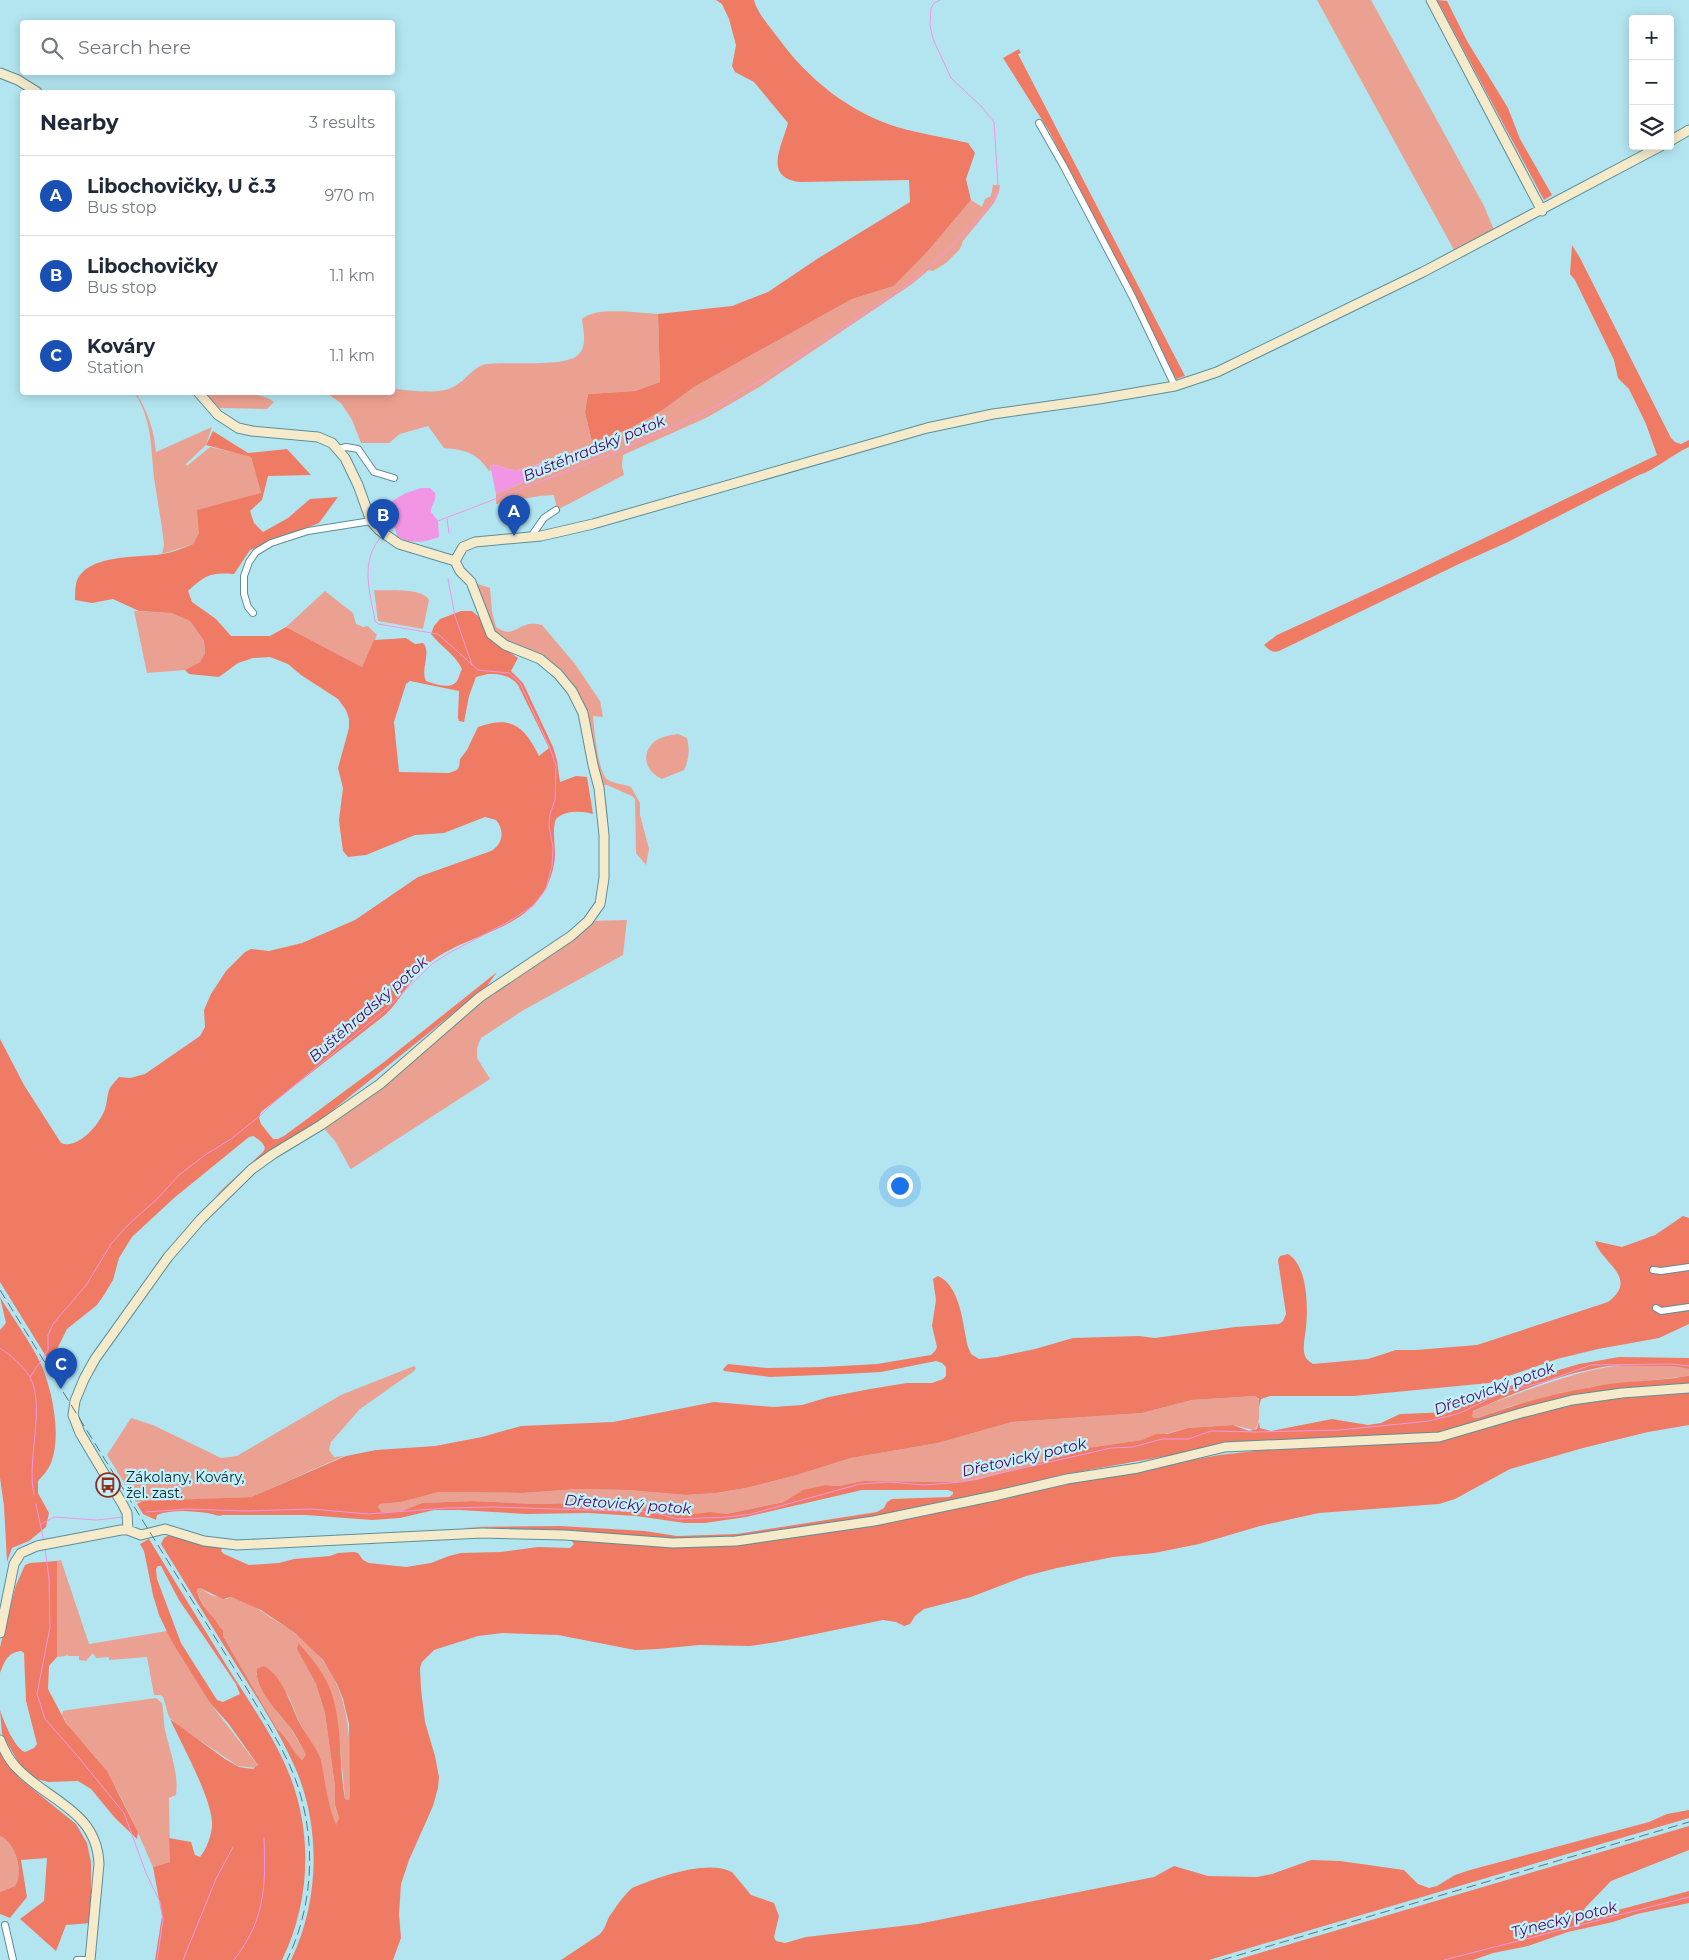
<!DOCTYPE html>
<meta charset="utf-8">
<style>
:root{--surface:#fff;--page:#f6f6f7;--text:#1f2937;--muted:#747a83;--line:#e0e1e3;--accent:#952b19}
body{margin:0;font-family:Montserrat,sans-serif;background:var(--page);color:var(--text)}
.controls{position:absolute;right:15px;top:15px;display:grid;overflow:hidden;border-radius:5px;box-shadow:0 2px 12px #0003}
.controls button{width:45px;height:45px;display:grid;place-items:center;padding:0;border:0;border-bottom:1px solid var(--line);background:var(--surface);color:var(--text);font:25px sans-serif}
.you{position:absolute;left:899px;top:1185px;width:18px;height:18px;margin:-12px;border:4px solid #fff;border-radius:50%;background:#1a73e8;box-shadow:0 0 0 8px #1a73e833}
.badge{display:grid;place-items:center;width:32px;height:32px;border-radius:50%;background:var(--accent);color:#fff;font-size:16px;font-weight:700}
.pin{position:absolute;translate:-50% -41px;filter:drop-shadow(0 1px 2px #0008)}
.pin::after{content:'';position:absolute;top:26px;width:18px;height:15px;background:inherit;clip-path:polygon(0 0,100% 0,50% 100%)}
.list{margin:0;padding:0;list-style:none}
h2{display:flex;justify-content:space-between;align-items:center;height:65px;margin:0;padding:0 20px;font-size:21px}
h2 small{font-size:16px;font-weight:400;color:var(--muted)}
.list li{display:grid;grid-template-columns:32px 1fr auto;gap:15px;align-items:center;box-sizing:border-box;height:80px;padding:0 20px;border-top:1px solid var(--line)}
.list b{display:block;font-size:19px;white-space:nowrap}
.list p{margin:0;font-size:16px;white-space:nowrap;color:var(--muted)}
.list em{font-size:16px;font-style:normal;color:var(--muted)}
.icon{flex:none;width:28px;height:28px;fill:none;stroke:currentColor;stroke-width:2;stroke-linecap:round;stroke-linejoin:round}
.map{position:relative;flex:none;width:1689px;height:1960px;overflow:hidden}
.search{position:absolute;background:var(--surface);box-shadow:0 2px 12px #0003;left:20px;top:20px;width:375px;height:55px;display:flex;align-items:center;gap:12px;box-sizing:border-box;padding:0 18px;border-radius:5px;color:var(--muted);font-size:19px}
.panel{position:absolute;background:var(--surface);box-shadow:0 2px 12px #0003;left:20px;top:90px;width:375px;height:305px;border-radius:5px}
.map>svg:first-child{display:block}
.green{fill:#eba191}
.forest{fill:#f07b65;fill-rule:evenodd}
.water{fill:#f295e5}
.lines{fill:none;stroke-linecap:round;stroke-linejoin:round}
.stream{stroke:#f295e5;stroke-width:1}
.street-casing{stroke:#5e8e98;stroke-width:8}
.secondary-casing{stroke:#5e8e98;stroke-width:11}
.street{stroke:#fff;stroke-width:6}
.secondary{stroke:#f5ebcb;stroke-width:9}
.rail{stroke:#57787f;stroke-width:1;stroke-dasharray:10 5;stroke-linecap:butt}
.labels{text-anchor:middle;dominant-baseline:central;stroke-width:4.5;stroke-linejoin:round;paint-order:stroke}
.poi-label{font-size:14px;fill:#112529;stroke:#c0f2fd;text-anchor:start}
.water-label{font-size:15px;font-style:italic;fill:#580051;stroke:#c0f2fd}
</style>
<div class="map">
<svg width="1689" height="1960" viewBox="0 0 1689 1960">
<rect width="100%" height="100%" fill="#b3e5f0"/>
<path class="green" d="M1317,0H1371L1484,206L1494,230L1454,250Z
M993,185H1000L999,192L994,203L963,241L960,249L946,263L933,271L929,270L912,284L761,386L708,417L623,455L622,466L624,475L557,510L554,495L539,496L496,504V494L559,468L565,463L566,458L563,455C548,459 532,468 517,470C507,471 500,464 490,465L491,470L489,471C476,452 466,450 444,448L428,426L400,434L389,443H361L352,420L341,403L329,395V392H392L393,389C409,390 438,395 453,387C466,381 473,366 487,364C506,361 564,368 578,355C588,345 583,331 582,319C596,306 639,313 658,314L660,382L635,391L588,394L585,412L592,442L625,431L663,410L694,387L852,299L894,286L928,251L971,200L982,207L985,199L991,196Z
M135,393H136C148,412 154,430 156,452L212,427L206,445L186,464L187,466L210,447L241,454L251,457L261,493L199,533L193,544L162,554L164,545C162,525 158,504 155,484C150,450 154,425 135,393Z
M202,393C220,393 260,390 274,402L267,409L219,408Z
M471,582L490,588L492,612L496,627C511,637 513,629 526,625C531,623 537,624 542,625L575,664L600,701L603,717L593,716C594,728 598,774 608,780C614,784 624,784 631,787L640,803V815L649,849L646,865L636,853L635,799L632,796L607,785H604L608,818V854L583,713L558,674L491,634Z
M374,590C388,591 422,587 429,600L423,629L378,621Z
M325,591L353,613L356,624L363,627L368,626L377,635L362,667L286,627Z
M134,611L171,613L190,621L204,641L205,653L200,662L185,670L147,673Z
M678,734L687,738C690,750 689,759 684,770L662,779C648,773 640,757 652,744C658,737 670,735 678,734Z
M627,920L623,955L522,1011L481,1038L477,1048V1058L490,1079L351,1169L350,1168L335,1141L321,1125L588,921Z
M1624,1365H1675L1689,1369V1376L1591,1387L1511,1406L1478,1418H1474L1472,1416V1412C1486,1404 1504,1399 1519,1393C1554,1381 1588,1368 1624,1365Z
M414,1366L416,1368L414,1371L360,1409L331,1442L329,1450L334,1457L344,1456L251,1497L136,1502L107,1455L131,1418L153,1425L221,1458L237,1456L341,1395Z
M1255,1396L1259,1400C1259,1410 1261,1424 1254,1430L1233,1425L1188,1428L1142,1440L1080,1449L1071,1454L976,1480L956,1482L862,1481L839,1486L828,1485L784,1502L726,1514L707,1513L685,1515L644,1507L613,1504L590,1505L576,1503L535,1504L473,1501L422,1503L402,1511L382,1512L378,1507L380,1504L401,1502L439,1492L523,1493L577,1489L627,1490L686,1495L716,1493L746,1488L797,1475L851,1458L938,1443L1012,1422L1142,1413L1192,1400Z
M61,1560L89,1644L167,1631L210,1703L257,1764V1768L238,1766L180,1727L169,1717L163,1697L160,1695H154L147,1657L109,1660V1657L96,1658L93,1653L86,1661L79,1660V1656H68L67,1654L66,1656L57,1657V1561Z
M200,1588L211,1595L227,1599L231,1597C250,1602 262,1612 278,1622C334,1655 350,1699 350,1762C350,1774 353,1789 349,1800L345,1799L340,1745L326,1681L307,1653L297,1644L300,1654L316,1684L325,1713L335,1787V1806L339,1818L337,1824L335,1826L316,1752L300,1724L289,1697L274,1676L267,1668L256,1673L259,1684L279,1715L290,1727L305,1753L307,1755L301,1760C291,1751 289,1738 277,1729L223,1636V1630C218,1626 217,1621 213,1617C206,1610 199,1600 197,1589Z
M156,1698L162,1703C164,1712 163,1721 165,1730C170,1752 179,1773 176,1795L169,1798L170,1862L153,1867C139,1835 125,1802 107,1773C95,1752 73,1737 62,1715L63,1711L68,1710Z
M0,1836C16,1843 24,1872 15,1886L0,1892Z"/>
<path class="forest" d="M716,0H754C757,13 771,28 779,39C808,79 849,112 897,127C920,134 945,137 968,143L975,153L966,179L971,200L928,251L894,286L852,299L694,387L663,410L625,431L592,442L585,412L588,394L635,391L660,382L658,314L732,306L768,292L817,259L910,202L909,180L801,182C763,178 781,148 788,123L754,82L735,72L732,66L736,45L729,19L722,4Z
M1437,0L1447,1L1467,41L1508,108L1520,139L1552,195L1544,200Z
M1019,49L1021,53L1018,54L1185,376L1176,379L1049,131L1003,58Z
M1572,245L1580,258L1671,438L1675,442L1681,444L1689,440V447C1671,455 1657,469 1639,475L1508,542L1459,564L1279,651C1272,653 1269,650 1264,645L1277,635L1403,577L1657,455L1646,424L1629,389L1618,378L1614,360L1575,280L1570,274Z
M213,431L248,453L287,449L311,475L268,476L262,500L250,511L254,523L263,532L288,518L310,499L338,497L319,523L250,550L234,574C211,572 205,575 188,591L192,602L216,619L231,636H270L286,627L362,667L374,640L406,638L415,644L423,643C432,652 420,669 426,681C434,684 451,690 457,681C459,678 460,672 462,669C455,654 441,647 431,634L434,626L440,619L461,611H472L481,619L491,640L518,658L511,671L523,683L553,747L557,760L560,782L576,776L587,777L593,814C581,811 566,810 556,819C552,829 555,841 555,853C555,864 552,875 547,886C523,934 463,933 426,966C409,980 401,1000 385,1015L261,1112L259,1118L261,1124L273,1139H278L284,1136L384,1062L497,972L487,986L318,1122L276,1148L214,1197L263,1152L265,1148C263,1142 258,1139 253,1136L249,1137L174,1198L132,1237L119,1258L113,1280L104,1295L97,1305L67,1329L51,1361L47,1358L0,1282V1039L24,1085L61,1143C78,1150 100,1124 105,1109C107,1103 107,1096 109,1090C111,1085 116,1081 119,1077L130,1078L145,1074L200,1036L205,1027L204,1010L211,994L226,971L245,952L251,949L269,951L302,943L355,920L418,877L491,851C503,844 505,831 496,820L485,817L444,833L415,835L366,855L348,857L343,851L340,829L339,820L343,788L338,768L349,728V719L346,710L338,699L301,675L288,664L270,657L253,658L238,663L219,677L189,674L185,670L200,662L205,653L204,641L190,621L171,613L139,611L113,599L92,603L75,600C75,595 75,589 76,584C84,553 140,558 163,554C174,552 183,548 193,544L199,533L197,510L261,493L251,457L206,445ZM488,674C500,674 510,675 518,685L549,748L539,756C524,726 511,715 478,727L467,750L460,759L459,767L457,770L449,773L399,772L394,722L406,684L410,681L459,691L458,718L459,721L464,722L469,696L476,677Z
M1683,1216L1689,1218V1324L1659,1338L1598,1349L1557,1359L1489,1383L1354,1396H1270L1261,1399L1259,1407V1399L1255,1396L1192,1400L1142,1413L1012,1422L938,1443L851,1458L797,1475L746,1488L716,1493L686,1495L627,1490L577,1489L523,1493L439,1492L401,1502L380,1504L378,1507L382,1512L402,1511L422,1503L473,1501L535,1504L576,1503L590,1505L613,1504L644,1507L685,1515L710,1512L726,1514L784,1502L803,1490L826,1485L839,1486L862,1481L956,1482L976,1480L1071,1454L1080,1449L1142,1440L1156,1434H1167L1188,1428L1233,1425L1249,1431L1257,1429L1259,1422L1260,1428L1271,1431L1332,1419L1368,1425L1381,1423L1400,1414L1451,1412L1475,1399L1491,1394L1522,1381L1579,1364L1619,1357L1689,1358V1369C1676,1365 1665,1366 1651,1366C1633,1366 1615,1364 1597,1368C1555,1376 1512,1394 1473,1411L1472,1416L1474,1418H1478C1515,1404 1553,1394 1592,1387C1623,1380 1656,1382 1687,1376H1689V1384L1572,1396L1536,1404L1438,1433L1217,1447L1066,1474L993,1492L873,1517L736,1537L674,1539L565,1530L463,1527L560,1526L645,1531L677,1536L737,1534L877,1512L884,1508L887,1502L892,1499L949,1497L953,1494V1492L948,1490H862L746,1517L705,1523H685L636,1516L588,1513L526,1514L460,1510H434L400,1518L372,1520L306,1515H223C217,1517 214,1514 207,1513C192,1511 172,1509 157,1515L156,1520L143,1514L137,1504L143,1501L251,1497L346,1456L376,1450L435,1446L482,1437L521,1426L613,1422L714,1402L773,1407L802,1405L829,1397L870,1389L907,1383H932L943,1379L946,1376V1367L942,1363L936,1361L881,1372L843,1374L770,1377L724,1371L723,1369L728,1364L767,1368L823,1367L877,1364L931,1355L935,1351L937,1347L932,1326L936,1300L933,1279L938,1276C961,1286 963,1327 968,1347L971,1354L979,1359L997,1357L1035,1349L1073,1338L1139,1336L1155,1338L1235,1327L1279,1324L1283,1321L1286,1314L1278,1260L1280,1256L1288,1254C1308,1266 1308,1307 1306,1328C1305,1336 1303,1345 1304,1352C1305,1358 1308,1361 1313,1364L1368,1359L1396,1350H1416L1477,1345L1608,1302C1641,1278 1599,1261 1595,1241L1622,1247L1655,1235Z
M0,1297C13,1318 29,1340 40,1362C52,1388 62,1436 51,1463C48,1470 43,1476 38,1481V1493L49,1513L46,1527L29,1541L12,1548L7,1562L4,1506L0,1478V1330L6,1323Z
M1689,1393V1425L1648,1432L1583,1448L1510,1469L1455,1499L1439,1504L1319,1513L1260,1526L1199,1544L1154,1553L1113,1557L1057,1568L1026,1576L971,1597L924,1609L915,1616L910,1624L904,1626L896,1622L883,1620L777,1642L750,1646L699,1645L658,1649L635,1650L558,1635L503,1633L478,1636L434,1650L422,1662L420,1668L421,1689L425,1722L435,1756L439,1777L438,1788L433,1806L409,1860L401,1884L399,1914L401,1938L393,1960H291C319,1902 321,1831 297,1772C281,1734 257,1698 235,1663C210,1624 186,1584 161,1544L164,1538L169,1535L198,1544L222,1548L221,1551L224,1554L249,1565L279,1563L294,1559L330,1556L338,1553L354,1552L358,1553L363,1560L369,1563L406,1567L431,1563L449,1556L461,1553L501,1552L538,1547L570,1548L574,1544L570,1539L673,1548L737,1545L791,1538L875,1525L1068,1483L1219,1455L1264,1450L1439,1441L1539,1412L1573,1405L1622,1398ZM200,1588L223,1599L231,1597L236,1599L261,1610L295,1633L323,1660L337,1684L343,1699L349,1724L350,1796L349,1800L345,1799C338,1762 344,1715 326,1680C319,1667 308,1653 298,1643L297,1649L316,1684L325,1713L335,1787V1805L339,1818L336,1825C329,1807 325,1784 322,1765C320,1751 307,1737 300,1724C291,1706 283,1676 264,1666L257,1669C253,1686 280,1715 290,1727C294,1732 303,1749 306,1755L302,1760C291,1751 289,1738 277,1729L223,1636V1630C218,1626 217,1621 213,1617C206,1610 198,1600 197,1589Z
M149,1539C175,1582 202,1625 228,1668C250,1703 275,1738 290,1776C313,1835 310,1903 282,1960H155L162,1916L153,1867L170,1862L169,1838L191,1842L195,1855L200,1857C207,1849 213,1832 212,1822C211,1797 181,1743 170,1719L225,1759L239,1767L253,1769L258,1765L228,1723L210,1703L171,1640L159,1615L153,1595L144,1551L140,1544ZM158,1566H161L179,1600L236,1684L240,1694L223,1702L217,1700L181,1643L157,1579L156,1569Z
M57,1561V1657L49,1666L48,1689L66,1723L107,1771L138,1832L137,1839L115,1818L91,1789L78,1781L48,1782L37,1779L20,1765L2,1734L0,1710C3,1720 15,1749 25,1752L34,1748L37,1744L26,1701L24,1653L21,1651C7,1653 5,1661 0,1673V1647L16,1585L25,1565L30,1563Z
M0,1750L19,1778L76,1824L87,1843L91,1862V1923L66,1925L56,1951L20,1919L44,1901L47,1858L21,1860L27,1897L10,1918L0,1914V1892L15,1886C24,1872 16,1843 0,1836Z
M1689,1810V1818L1209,1960H561L600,1934C605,1929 606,1923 609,1917C616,1907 623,1896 632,1888C657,1878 706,1859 732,1872L751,1895L774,1903L779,1916L774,1937L776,1941L785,1943L806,1937L918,1924L1154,1877L1174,1866L1208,1876L1257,1877L1272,1874L1311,1860L1340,1861L1404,1870L1418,1884L1429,1888L1437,1886L1455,1875L1470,1870L1649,1822L1667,1814Z
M1689,1826V1850L1611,1881L1585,1908L1583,1913L1585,1917H1592L1689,1891V1903L1637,1914L1613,1922L1568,1932L1528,1946L1493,1953L1473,1960H1236Z"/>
<path class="water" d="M562,455L566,458L565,463L559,468L496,494L490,465C500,464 507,471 517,470C532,468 548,460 562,455Z
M421,488H430L435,493C437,500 431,505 431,512L438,521L439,537C425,542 410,545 397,536L391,508L392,501L406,493Z"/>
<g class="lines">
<path class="stream" d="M447,519L449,533
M438,521L617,452L713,408L764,378L912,282L960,238L989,207L996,195L998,187L994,122L982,107L951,78L933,39L930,25L931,8L934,3L940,0
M387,531L397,526
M448,579L455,616L472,665
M0,1348C11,1356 23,1365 30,1377C46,1408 26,1459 34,1495
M30,1377L48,1350V1335L53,1324L87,1284L111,1244L128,1225L157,1199L179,1175L205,1155L231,1139L261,1115L272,1104L384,1011L432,964L449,953L508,922L533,906L546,889L552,866L553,848L549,826L550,814L555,800L556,766L550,748L520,683L509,673L478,670L438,634L378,624L375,621C370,591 359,561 382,536
M36,1504L44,1542
M146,1512L188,1509L245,1511L312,1509L368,1514L446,1508L494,1507L651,1512L678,1519L727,1517L751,1514L860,1484L890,1482L924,1485L962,1482L1111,1448L1133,1447L1162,1439H1188L1211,1431L1256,1432L1340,1430L1429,1421L1460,1413L1503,1392L1544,1382L1591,1365L1672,1364L1689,1366
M40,1525L54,1517L97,1520L123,1517
M45,1548L49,1579L50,1627L37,1694L45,1719L75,1753L124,1813L146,1873L160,1902L163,1920L157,1960
M183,1960L216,1879L233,1847
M234,1960C265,1920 266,1887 264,1838
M1444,1960L1689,1897"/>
<g class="street-casing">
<path id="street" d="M1039,123L1063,165L1132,296L1175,386
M338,449L346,447L358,449L374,472L394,478
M530,538L544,518L556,510
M253,613L248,607L244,594V576L249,562L256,552L271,543L308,531L371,521
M1653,1270L1661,1271L1689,1267
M1656,1308L1661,1311L1689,1307
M5,1925L13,1960
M77,1960H90"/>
</g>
<g class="secondary-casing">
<path id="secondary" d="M1431,0L1542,211
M0,73L18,80L37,92
M1670,141L1689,130
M198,392L218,415L238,428L252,431L318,437L332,443L345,458L358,485L371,521L379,530L399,544L455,561
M128,1530L127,1513L123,1505L80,1433L73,1415L75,1401L84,1379L95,1359L168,1257L201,1219L252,1169L273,1154L321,1125L380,1084L480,997L571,936L588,921L600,904L604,878V835L599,788L593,765L583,713L572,691L558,674L540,659L505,645L491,634L471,582L460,571L455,561L463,547L475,542L541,536L593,524L927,428L993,414L1099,399L1175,386L1217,372L1423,272L1661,146
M0,1633L14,1564L21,1553L37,1546L121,1530H128L141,1535L165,1529L204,1541L237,1545L482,1533L565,1535L673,1543L736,1541L874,1521L994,1496L1067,1479L1138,1468L1225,1447L1439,1437L1521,1413L1572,1400L1622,1393L1689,1388
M0,1740C4,1750 9,1760 16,1767C47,1801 97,1810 99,1864L90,1960"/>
</g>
<use href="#street" class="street"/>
<use href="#secondary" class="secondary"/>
<path class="rail" d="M0,1290L247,1689C263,1717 281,1744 293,1773C317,1833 315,1903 287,1960
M1222,1960L1689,1822"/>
</g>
<defs>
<g id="bus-ring" transform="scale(1.25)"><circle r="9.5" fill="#c0f2fd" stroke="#952b19" stroke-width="1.5"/><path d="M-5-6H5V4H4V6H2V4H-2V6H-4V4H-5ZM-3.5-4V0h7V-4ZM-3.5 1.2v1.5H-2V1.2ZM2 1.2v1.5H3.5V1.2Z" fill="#952b19"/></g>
</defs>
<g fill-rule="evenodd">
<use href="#bus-ring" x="108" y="1485"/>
</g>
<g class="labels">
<g class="poi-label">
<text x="126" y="1477">Zákolany, Kováry,<tspan x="126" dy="16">žel. zast.</tspan></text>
</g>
<g class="water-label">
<text transform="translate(594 448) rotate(-22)">Buštěhradský potok</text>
<text transform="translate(368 1009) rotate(-41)">Buštěhradský potok</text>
<text transform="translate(1494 1388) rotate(-20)">Dřetovický potok</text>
<text transform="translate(1024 1457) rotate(-13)">Dřetovický potok</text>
<text transform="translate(628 1504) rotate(4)">Dřetovický potok</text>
<text transform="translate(1564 1919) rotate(-14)">Týnecký potok</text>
</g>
</g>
</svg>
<div class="controls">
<button>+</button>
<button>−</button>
<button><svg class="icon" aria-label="layers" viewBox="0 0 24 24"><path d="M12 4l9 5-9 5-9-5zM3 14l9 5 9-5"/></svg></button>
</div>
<div class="you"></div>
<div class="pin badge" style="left:514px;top:536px;background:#1a4fb4">A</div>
<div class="pin badge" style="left:383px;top:540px;background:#1a4fb4">B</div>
<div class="pin badge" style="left:61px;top:1389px;background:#1a4fb4">C</div>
<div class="search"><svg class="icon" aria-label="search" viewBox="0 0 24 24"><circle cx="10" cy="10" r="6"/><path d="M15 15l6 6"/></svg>Search here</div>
<section class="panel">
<h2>Nearby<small>3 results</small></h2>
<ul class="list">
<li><span class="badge" style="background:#1a4fb4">A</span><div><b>Libochovičky, U č.3</b><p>Bus stop</p></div><em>970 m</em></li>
<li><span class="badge" style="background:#1a4fb4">B</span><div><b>Libochovičky</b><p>Bus stop</p></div><em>1.1 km</em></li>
<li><span class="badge" style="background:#1a4fb4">C</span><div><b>Kováry</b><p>Station</p></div><em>1.1 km</em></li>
</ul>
</section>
</div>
